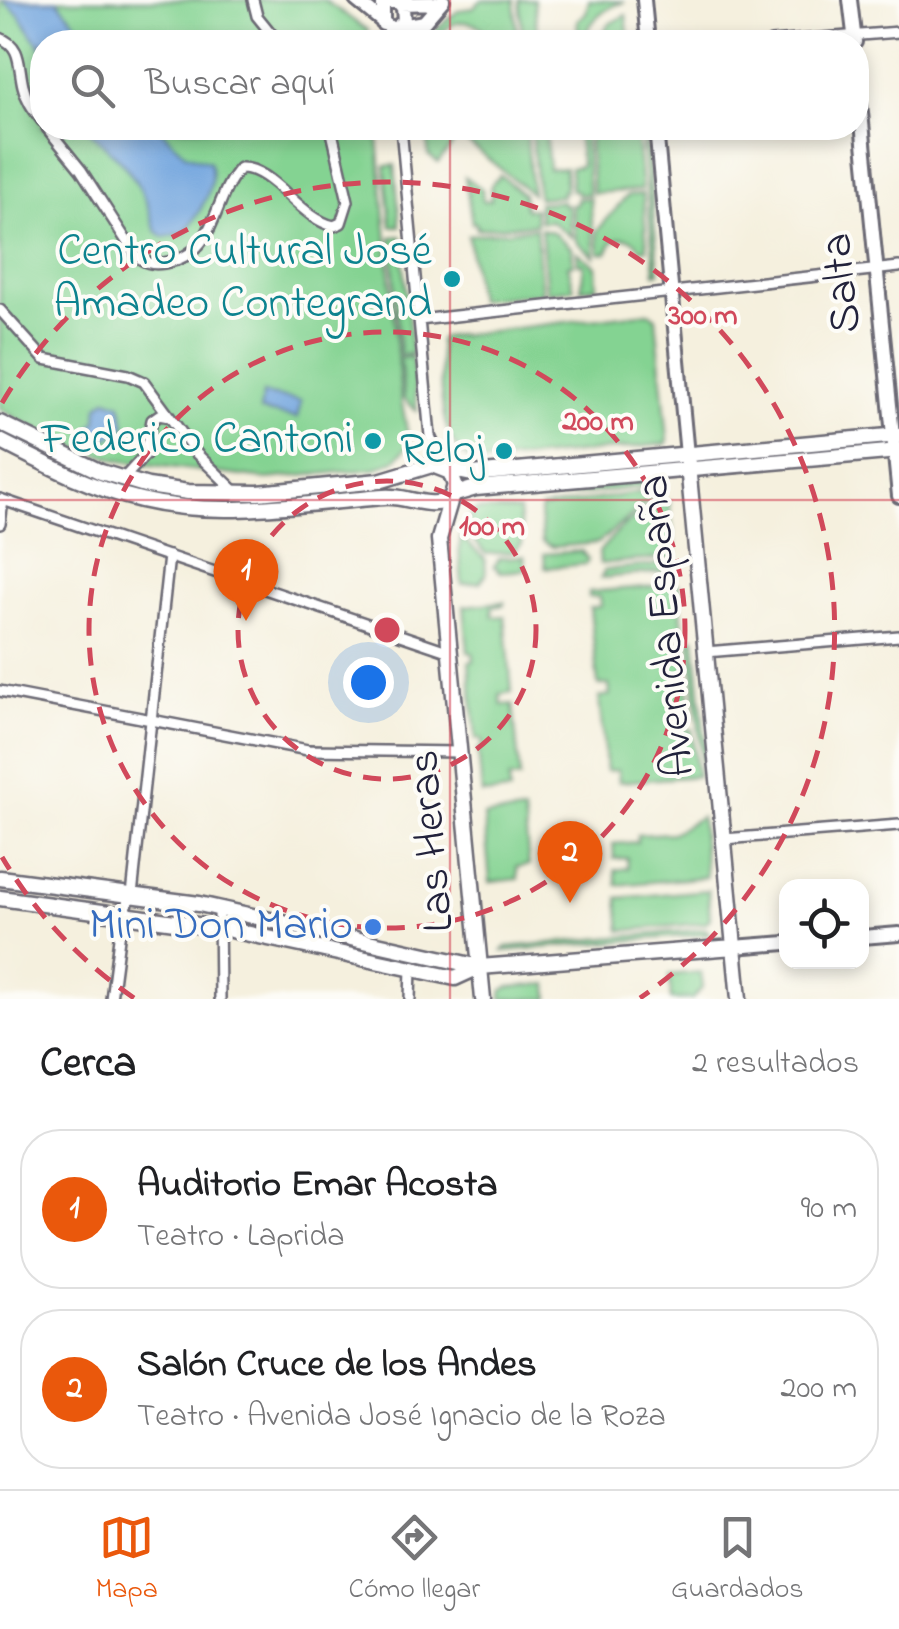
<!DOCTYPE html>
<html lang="es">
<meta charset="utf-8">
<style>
:root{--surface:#fff;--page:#f2f2f2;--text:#202124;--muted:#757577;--line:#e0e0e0;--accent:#ea580c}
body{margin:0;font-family:"Indie Flower",sans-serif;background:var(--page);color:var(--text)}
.controls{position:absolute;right:30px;bottom:30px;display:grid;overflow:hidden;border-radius:20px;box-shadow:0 5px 15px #0003}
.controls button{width:90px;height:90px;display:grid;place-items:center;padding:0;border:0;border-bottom:2px solid var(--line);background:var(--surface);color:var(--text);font:50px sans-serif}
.you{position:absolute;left:368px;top:682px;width:35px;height:35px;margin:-25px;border:8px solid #fff;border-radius:50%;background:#1a73e8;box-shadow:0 0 0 15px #1a73e833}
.badge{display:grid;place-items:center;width:65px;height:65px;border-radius:50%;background:var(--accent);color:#fff;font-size:32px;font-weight:700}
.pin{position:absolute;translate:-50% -82px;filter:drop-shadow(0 2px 5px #0008)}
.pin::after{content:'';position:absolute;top:52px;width:35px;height:30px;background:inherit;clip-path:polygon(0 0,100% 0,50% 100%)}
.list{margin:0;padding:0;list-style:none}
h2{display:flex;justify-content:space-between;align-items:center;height:130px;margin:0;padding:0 40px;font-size:42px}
h2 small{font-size:32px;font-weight:400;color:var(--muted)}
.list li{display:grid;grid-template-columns:65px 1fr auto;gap:30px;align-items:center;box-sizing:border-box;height:160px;margin:0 20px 20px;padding:0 20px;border:2px solid var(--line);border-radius:40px}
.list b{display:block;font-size:38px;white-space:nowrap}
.list p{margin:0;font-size:32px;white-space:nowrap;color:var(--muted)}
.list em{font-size:32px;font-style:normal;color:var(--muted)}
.icon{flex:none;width:55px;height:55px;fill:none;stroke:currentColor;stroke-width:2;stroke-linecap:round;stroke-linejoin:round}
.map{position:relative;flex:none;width:899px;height:999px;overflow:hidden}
.search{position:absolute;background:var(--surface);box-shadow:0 5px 15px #0003;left:30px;right:30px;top:30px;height:110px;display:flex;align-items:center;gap:25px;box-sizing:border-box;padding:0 35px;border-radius:40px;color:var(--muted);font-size:38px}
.sheet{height:490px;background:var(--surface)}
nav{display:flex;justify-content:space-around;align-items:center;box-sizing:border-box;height:140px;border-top:2px solid var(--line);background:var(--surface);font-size:28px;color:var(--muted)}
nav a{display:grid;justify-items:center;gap:5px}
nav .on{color:var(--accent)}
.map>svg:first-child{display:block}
.green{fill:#84d392;stroke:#537a66;stroke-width:2.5}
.water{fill:#72a5de;stroke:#4a648c;stroke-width:2.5}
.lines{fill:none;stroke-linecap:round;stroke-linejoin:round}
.stream{stroke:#72a5de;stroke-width:2.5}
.street-casing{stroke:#6c6a74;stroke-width:14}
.secondary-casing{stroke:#6c6a74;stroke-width:18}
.primary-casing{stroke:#6c6a74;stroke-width:19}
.street{stroke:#fff;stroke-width:9}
.secondary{stroke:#fff;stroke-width:12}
.primary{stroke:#fff;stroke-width:14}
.grid{fill:none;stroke:#d1495b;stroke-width:2.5;stroke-opacity:0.55}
.ring{fill:none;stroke:#d1495b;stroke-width:5;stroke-dasharray:18 12}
.culture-dot{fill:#0f9aa8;stroke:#fdfcf7;stroke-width:4}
.shop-dot{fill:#3f7fe0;stroke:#fdfcf7;stroke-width:4}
.labels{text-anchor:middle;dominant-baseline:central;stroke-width:8;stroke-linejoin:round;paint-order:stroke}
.culture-label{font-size:45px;fill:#0d838f;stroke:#fdfcf7;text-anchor:end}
.street-label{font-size:45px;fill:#22223b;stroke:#fdfcf7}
.shop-label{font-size:45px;fill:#366cbe;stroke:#fdfcf7;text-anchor:end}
.centre{fill:#d1495b;stroke:#fdfcf7;stroke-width:5}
.ring-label{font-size:30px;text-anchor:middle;font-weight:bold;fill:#d1495b;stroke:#fdfcf7;stroke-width:8;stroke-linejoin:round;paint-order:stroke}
</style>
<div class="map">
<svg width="899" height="999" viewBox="0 0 899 999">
<rect width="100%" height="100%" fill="#fdfcf7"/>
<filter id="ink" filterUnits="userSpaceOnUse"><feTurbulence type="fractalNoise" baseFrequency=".01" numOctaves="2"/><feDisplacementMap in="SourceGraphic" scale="20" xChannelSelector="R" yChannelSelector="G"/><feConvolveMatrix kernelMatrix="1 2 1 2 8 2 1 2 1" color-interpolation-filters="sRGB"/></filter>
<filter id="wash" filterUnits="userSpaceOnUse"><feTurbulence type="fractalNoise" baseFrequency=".0048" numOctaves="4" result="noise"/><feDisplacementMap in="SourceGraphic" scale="40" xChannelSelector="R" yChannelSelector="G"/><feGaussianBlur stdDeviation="2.25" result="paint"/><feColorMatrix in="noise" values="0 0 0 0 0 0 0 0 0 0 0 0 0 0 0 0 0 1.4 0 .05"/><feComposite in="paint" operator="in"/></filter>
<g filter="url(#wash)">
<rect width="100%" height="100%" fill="#f5f0de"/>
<path class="green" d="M0,0H324L367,30L368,42H42V128H377L401,398L409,441L407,447L395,460L375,469L266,479L121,461L57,441L0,409Z
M482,0H514L518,42H492L481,27C462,17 445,23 437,42H421L459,10L472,8Z
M519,0H534L538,42H523Z
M589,0L625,2C603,8 589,21 583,42H579L577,20L586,13Z
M626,15L629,42H597L609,24Z
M428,128H435L454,143L438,163L428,155Z
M473,128H526L532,194L463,139Z
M531,128H545L549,169L565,168L566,191H562V196L538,198Z
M587,128H594L585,139L589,194L577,195L576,190H571L570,168L581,166L577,133Z
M598,128H636L642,190L593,193L589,141Z
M641,128H645L659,272L655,273Z
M395,165L400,226H391L385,166Z
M500,175L523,194L525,209H534L536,224L477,229L476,223H472L465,177L482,189L483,201L491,200V185Z
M643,194L647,249H640C635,238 624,235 613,241L607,253H599L597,231L628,195Z
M590,198L595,257L576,241L572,205L577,204V199Z
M562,201L563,205H568L571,237L551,221L540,222L538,203Z
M536,228L542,293L477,300L468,235Z
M541,229L553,232L572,248L573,264L568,265L574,289L547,292Z
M401,236L412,354L400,355L391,237Z
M577,252L596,266L597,287L581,289L584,264H578Z
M648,312L656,318L668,440L666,444L478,463C434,449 442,380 439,341L442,337Z
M412,357L417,411L404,399L400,358Z
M662,478L660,482L647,486L539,500L538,493L542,490Z
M648,491L651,499L598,543L553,547L542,542L540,512L542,508Z
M669,501L676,557L600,564L599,552C617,530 641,507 669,501Z
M477,510L519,511L522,544L513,552L486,554L465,530L472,513Z
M461,537L485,559L486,574L480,582L462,584L459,549Z
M582,551L588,560L586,564L545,568L544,554Z
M524,556L525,570L501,572L494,566L500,558Z
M663,564L669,571L601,578L605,570Z
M679,584L683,631L673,632V642H684L691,718L680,720L682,730L692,729L697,776L619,782L618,770L606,771L599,697L610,695L609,685H598L590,608L601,606L600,597H589V592Z
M504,602V605L492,607L493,617L505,616L512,692L500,694L502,705L513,704L520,778L509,779L510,792L482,794L478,749H482V739H476L469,662L474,661L473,653L468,652L464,606Z
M695,638L708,774H703L690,639Z
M524,812L529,865L517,867L518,879L490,882L484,816Z
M701,817L706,877L617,885L615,870L628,868L627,858L614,859L613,844L637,842V835L672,833Z
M708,890L710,918L706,923L621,931L618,898Z
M706,929L709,934L503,951L506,947Z
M701,972L703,987L692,999H671L669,975Z
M548,984L549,999H501L503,990L509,987Z"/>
<path class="water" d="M2,0H57L93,42H42V50L19,14Z
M87,128H159L185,154L209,162C219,183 198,216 184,233L164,237L157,232C150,220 150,207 143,195C127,162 110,152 87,128Z
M263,394L301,401L297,418L260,411Z
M107,399L121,404L125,426C118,435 98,444 87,443L84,434L97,421L98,406Z"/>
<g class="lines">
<path class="stream" d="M445,445L447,449"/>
</g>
</g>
<g filter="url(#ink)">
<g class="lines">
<g class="street-casing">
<path id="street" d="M253,0L257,16L278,42
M0,38C22,46 18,66 23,86C26,100 34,110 42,121
M771,42L899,32
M47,128L81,170L135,254C144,263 152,265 164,263C218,255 211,200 240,168C272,166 300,219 334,226L341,223L348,201L331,128
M401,128L430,436L444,467
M0,310L44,359L128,375L144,382L197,454L235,491
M419,320L899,267
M124,478L145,455L152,420L159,415L169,417
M0,499L450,652
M0,524L3,500
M706,652L899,636
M0,691L308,750L460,752
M724,839L899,825
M219,909L220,999
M111,999L122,915L132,895L169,556
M410,999L411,969"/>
</g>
<g class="secondary-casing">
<path id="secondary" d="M356,0L393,30L404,21L403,8L398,2H383V24
M644,0L648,42
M850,0L855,42
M400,4L439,3
M401,26L424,22L443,0
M856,62L899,496
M656,128L687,455
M862,937L899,934
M734,947L786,943"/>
</g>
<g class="primary-casing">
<path id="primary" d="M0,423L101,472L148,486L188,492L258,493L379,481L432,465L450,472L455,485L439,539L483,999
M0,441C45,464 90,488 141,500C220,519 304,503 384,497C407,495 431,511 451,498
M687,455L739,999
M447,469L472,474L899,435
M452,495L476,488L899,451
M0,878L199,904L480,967L734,947
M0,898L226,929L455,978L479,967"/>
</g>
<use href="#street" class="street"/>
<use href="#secondary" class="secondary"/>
<use href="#primary" class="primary"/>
</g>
</g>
<path class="grid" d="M450,0V42M450,128V999M0,500H899"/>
<g class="ring">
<circle cx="387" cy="630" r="149"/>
<circle cx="387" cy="630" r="298"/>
<path d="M134 998A447 447 0 0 1 2 857M2 403A447 447 0 1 1 640 998"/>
</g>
<g class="culture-dot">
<circle cx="452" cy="279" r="10"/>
<circle cx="373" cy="441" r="10"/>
<circle cx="504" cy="451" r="10"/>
</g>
<circle class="shop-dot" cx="373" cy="927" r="10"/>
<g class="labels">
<g class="culture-label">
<text x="432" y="253">Centro Cultural José<tspan x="432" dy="52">Amadeo Contegrand</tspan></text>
<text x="353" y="441">Federico Cantoni</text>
<text x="484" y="451">Reloj</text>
</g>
<g class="street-label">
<text transform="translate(843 283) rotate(-96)">Salta</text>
<text transform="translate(668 626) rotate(-95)">Avenida España</text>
<text transform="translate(433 841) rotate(-95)">Las Heras</text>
</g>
<g class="shop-label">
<text x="353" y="927">Mini Don Mario</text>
</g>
</g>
<circle cx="387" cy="630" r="15" class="centre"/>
<g class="ring-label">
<text x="703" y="324">300 m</text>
<text x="598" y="430">200 m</text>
<text x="492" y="535">100 m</text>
</g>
</svg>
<div class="controls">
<button><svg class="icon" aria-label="locate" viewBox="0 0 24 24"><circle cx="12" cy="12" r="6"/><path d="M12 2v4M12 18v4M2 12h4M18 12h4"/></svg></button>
</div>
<div class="you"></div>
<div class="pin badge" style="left:246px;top:621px">1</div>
<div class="pin badge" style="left:570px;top:903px">2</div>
<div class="search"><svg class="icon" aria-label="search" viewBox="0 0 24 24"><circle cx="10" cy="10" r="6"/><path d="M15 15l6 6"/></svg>Buscar aquí</div>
</div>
<section class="sheet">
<h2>Cerca<small>2 resultados</small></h2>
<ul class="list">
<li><span class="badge">1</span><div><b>Auditorio Emar Acosta</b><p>Teatro · Laprida</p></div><em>90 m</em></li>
<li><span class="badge">2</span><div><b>Salón Cruce de los Andes</b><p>Teatro · Avenida José Ignacio de la Roza</p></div><em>200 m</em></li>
</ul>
</section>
<nav>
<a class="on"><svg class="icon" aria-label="map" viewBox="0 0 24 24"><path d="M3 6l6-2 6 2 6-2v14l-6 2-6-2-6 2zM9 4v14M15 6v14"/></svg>Mapa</a>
<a><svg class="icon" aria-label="directions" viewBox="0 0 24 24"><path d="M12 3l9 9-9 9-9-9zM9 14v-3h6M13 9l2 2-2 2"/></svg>Cómo llegar</a>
<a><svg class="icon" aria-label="saved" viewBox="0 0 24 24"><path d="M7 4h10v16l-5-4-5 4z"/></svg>Guardados</a>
</nav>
